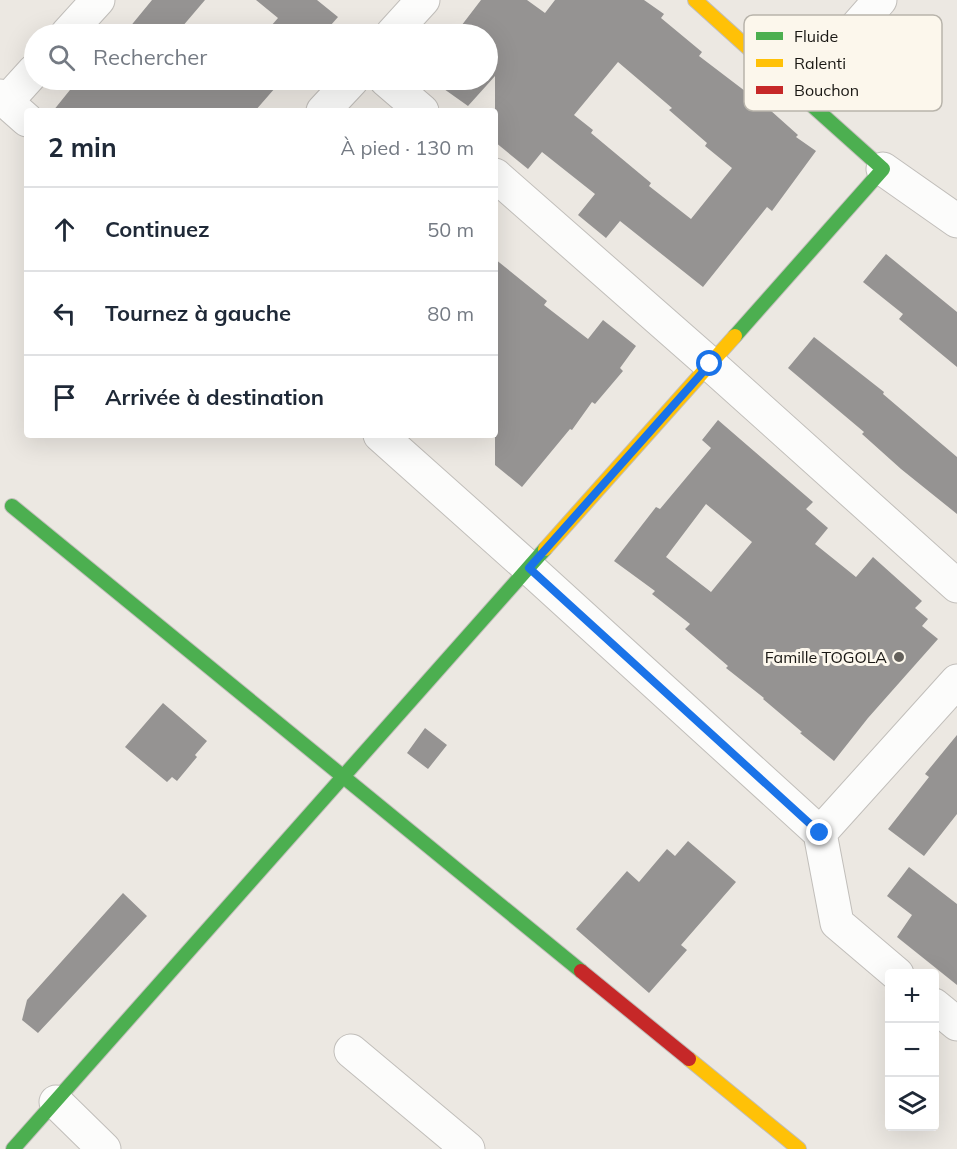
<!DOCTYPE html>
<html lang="fr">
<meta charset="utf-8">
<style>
:root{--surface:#fff;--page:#f2f2f3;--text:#1f2937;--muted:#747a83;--line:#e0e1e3}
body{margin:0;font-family:Mulish,sans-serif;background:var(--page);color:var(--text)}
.controls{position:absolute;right:18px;bottom:18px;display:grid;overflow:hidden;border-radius:6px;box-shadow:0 6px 24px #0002}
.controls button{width:54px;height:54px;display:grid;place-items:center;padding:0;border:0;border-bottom:2px solid var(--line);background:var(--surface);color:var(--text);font:30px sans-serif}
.stop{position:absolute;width:18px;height:18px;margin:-14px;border:4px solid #1a73e8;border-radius:50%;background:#fff}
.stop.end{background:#1a73e8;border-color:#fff;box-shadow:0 2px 6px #0008}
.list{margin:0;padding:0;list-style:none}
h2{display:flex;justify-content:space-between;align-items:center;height:78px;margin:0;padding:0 24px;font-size:26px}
h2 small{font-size:20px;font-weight:400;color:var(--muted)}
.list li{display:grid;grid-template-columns:39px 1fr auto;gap:18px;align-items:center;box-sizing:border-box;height:84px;padding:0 24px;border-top:2px solid var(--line)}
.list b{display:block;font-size:22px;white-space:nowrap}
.list em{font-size:20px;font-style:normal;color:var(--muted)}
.icon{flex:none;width:33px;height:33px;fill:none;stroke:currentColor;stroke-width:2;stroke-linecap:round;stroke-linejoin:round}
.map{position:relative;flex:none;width:957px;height:1149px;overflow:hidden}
.search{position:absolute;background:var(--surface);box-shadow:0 6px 24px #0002;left:24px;top:24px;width:474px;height:66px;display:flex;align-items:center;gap:15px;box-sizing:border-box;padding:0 21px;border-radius:33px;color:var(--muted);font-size:22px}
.panel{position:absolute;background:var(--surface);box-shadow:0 6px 24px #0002;left:24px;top:108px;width:474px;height:330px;border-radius:6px}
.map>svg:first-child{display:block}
.building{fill:#959392;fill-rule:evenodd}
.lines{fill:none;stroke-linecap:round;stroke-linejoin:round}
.street-casing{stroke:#c1beba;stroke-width:35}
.fast-casing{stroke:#c1beba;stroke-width:16}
.slow-casing{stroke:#c1beba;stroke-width:16}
.jam-casing{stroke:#c1beba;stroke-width:16}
.street{stroke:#fcfcfb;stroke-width:33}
.fast{stroke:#4caf50;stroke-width:14}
.slow{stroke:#ffc107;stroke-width:14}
.jam{stroke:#c62828;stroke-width:14}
.route{stroke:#1a73e8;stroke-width:8}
.poi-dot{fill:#63605b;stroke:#fcf7ec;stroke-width:2}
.labels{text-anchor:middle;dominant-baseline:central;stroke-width:6;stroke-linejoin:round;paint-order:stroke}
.poi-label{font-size:16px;fill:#191713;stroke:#fcf7ec;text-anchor:end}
.key{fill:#fcf7ec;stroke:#b8b4ab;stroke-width:1.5}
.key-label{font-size:16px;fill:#191713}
</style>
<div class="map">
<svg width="957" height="1149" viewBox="0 0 957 1149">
<rect width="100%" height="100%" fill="#ece8e2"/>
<path class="building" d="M152,0H205L176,34H137L129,28Z
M256,0H317L338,17L323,34H264L278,18Z
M481,0H527L545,13L555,0H644L664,14L661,18L702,52L699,56L770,110L798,135L796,137L816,151L772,211L767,207L703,287L620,221L606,238L578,215L595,194L542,152L528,169L495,142V76L468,106L444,89L452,80H488V34H455ZM618,62L672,108L669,110L707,143L705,146L732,168L691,219L649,186L651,183L591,133L593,130L574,115Z
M78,80H282L255,111H53Z
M886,254L957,312V367L899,319L903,314L863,282Z
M495,259L547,301L544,305L588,339L603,320L636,346L620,368L623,371L595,404L592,402L572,430L570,429L522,487L495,465Z
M814,337L884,392L883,394L957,457V514L901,469L862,434L864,432L788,368Z
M718,420L813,502L806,509L828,528L815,544L856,577L873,557L922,601L915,608L928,619L922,626L938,639L868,718L834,761L800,733L802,732L763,699L764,698L726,668L728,666L685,629L690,624L652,594L655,591L614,561L656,507L660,509L711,448L702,440ZM706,504L752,542L711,592L666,557Z
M163,703L207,741L195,755L197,757L177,781L172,777L167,782L125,747Z
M425,728L447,745L428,769L407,753Z
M957,735V814L924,856L888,829L929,777L925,774Z
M688,841L736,882L681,945L687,950L649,993L576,929L627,871L639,882L667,849L675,856Z
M909,867L957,904V985L897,937L912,915L887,896Z
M123,893L147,916L38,1033L22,1020L27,1000Z"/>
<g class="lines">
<g class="street-casing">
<path id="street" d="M67,34L98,0
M392,34L423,0
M386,80L422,111
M798,93L880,0
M0,96L27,120
M6,102L34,71
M323,111L352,80
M883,169L957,221
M495,175L710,364L957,586
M380,435L529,568L820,833
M897,974L837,923L820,833L957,681
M934,1005L957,1024
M351,1051L468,1149
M56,1102L104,1149"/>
</g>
<g class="fast-casing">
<path id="fast" d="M735,336L883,169L768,66
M12,506L581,971
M13,1149L545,549"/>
</g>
<g class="slow-casing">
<path id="slow" d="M695,0L768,66
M545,549L735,336
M689,1059L799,1149"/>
</g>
<g class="jam-casing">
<path id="jam" d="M581,971L689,1059"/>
</g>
<use href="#street" class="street"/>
<use href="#fast" class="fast"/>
<use href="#slow" class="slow"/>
<use href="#jam" class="jam"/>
</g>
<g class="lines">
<path class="route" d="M710,364L529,568L820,833"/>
</g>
<circle class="poi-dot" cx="899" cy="657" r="6"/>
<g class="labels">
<g class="poi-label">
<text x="887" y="657">Famille TOGOLA</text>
</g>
</g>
<rect x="744" y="15" width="198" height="96" rx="9" class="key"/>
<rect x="756" y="32" width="27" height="8" fill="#4caf50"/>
<rect x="756" y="59" width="27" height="8" fill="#ffc107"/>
<rect x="756" y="86" width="27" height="8" fill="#c62828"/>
<g class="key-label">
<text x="794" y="42">Fluide</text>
<text x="794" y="69">Ralenti</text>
<text x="794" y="96">Bouchon</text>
</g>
</svg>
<div class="controls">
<button>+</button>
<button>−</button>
<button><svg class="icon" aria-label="layers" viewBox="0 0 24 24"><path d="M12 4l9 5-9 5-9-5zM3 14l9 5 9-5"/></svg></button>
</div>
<div class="stop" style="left:710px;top:364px"></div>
<div class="stop end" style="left:820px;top:833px"></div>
<div class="search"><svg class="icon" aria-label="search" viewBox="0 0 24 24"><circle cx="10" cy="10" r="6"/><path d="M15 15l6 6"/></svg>Rechercher</div>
<section class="panel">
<h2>2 min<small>À pied · 130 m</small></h2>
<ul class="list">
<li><svg class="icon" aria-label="ahead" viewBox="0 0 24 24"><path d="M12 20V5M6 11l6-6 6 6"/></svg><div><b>Continuez</b></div><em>50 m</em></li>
<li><svg class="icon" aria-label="left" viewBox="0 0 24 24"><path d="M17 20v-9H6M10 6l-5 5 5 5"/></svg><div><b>Tournez à gauche</b></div><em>80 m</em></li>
<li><svg class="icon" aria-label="arrive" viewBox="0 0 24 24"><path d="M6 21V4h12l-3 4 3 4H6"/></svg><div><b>Arrivée à destination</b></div></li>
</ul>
</section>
</div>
